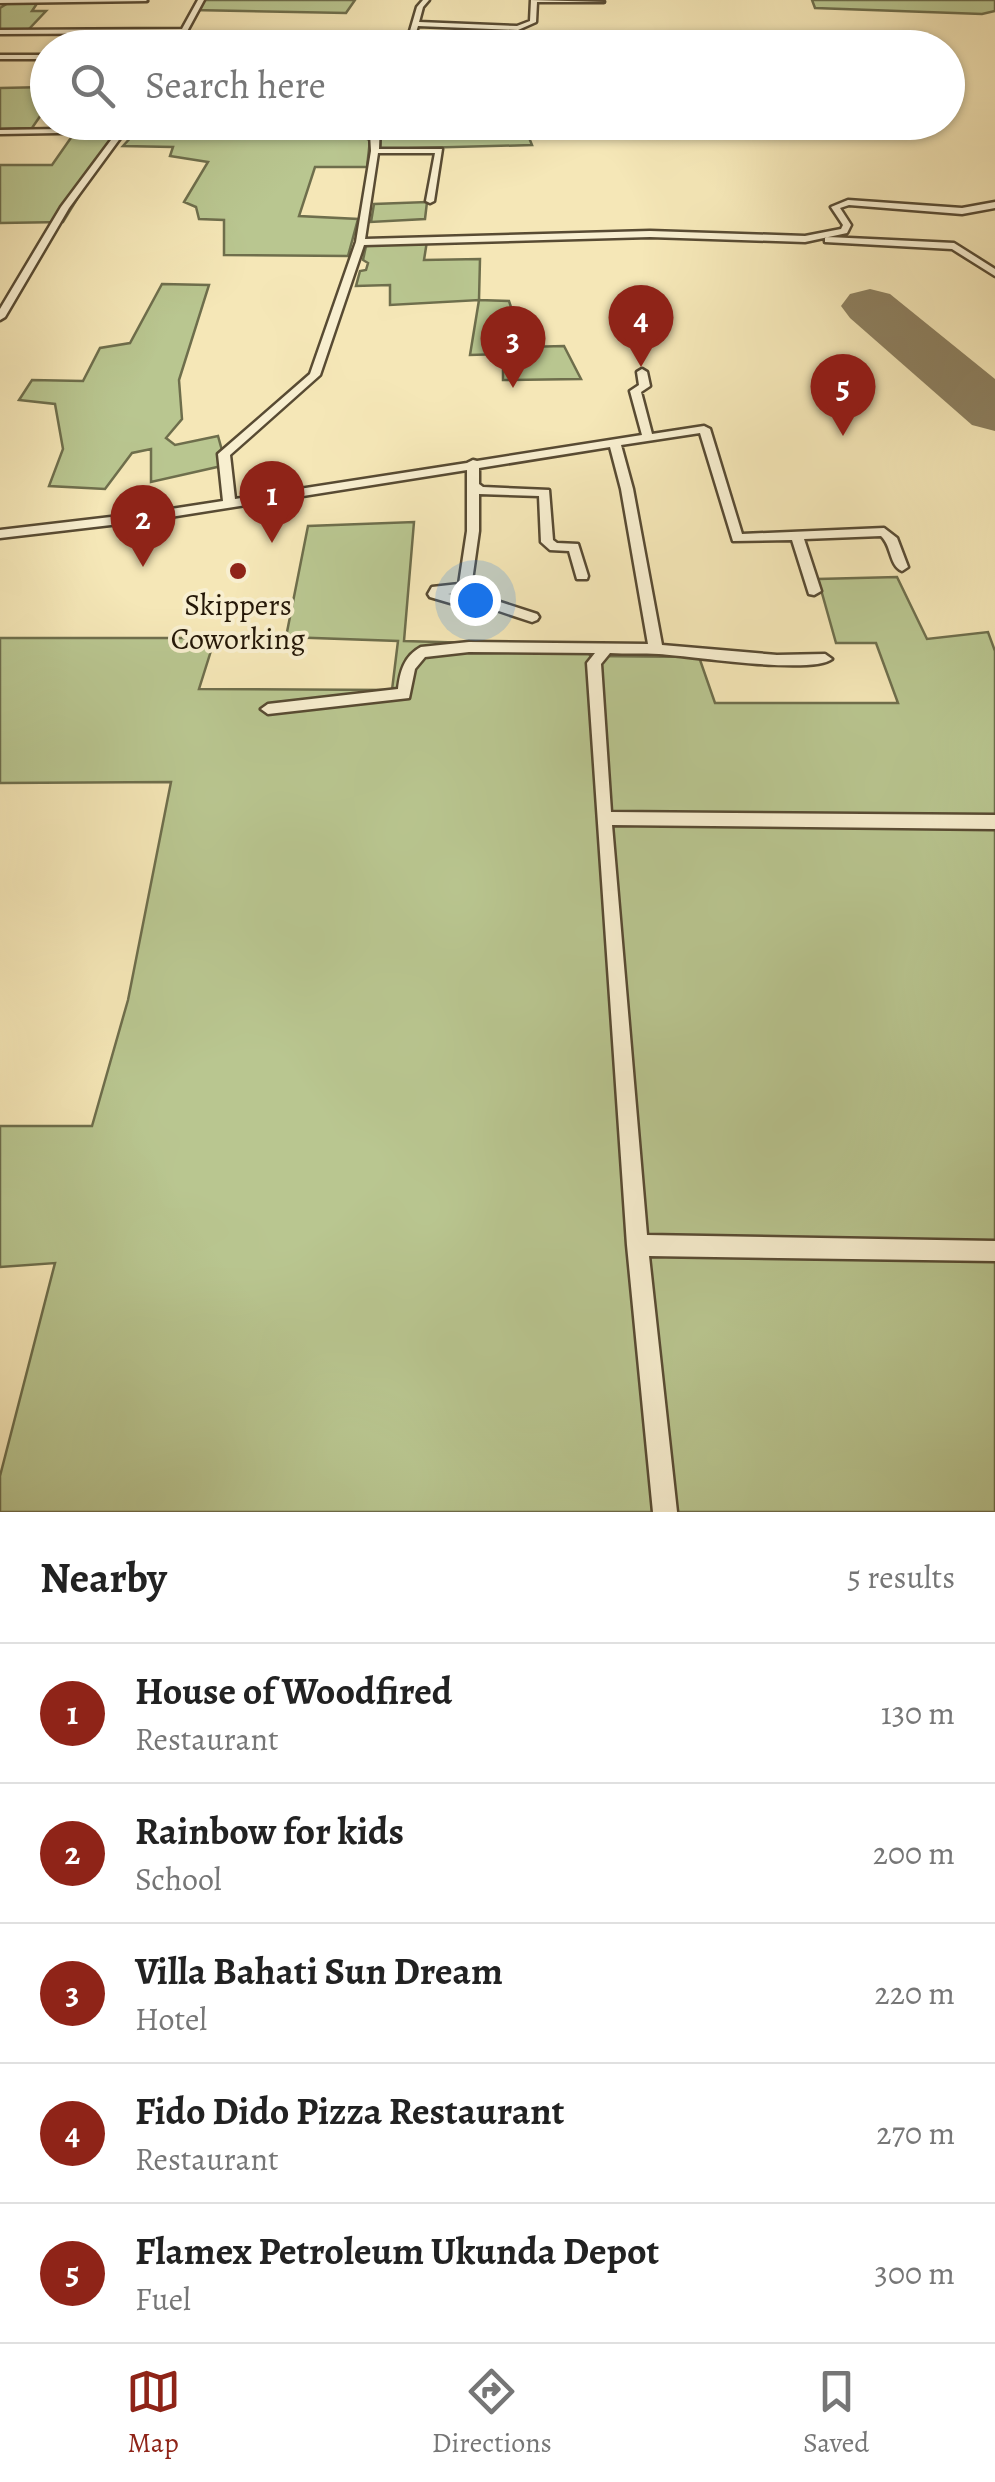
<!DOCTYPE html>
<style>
:root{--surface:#fff;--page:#f6f6f6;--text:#222;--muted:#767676;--line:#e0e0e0;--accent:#8f2418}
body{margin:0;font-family:Alegreya,serif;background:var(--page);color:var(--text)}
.you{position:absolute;left:475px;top:600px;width:35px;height:35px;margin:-25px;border:8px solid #fff;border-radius:50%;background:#1a73e8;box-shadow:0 0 0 15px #1a73e833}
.badge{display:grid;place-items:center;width:65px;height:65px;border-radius:50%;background:var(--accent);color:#fff;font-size:32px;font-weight:700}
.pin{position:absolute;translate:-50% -82px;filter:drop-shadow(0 2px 5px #0008)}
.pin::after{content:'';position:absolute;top:52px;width:35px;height:30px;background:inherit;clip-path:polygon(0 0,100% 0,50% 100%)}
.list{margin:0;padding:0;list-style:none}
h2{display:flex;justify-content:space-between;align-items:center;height:130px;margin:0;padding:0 40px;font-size:42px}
h2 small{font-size:32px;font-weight:400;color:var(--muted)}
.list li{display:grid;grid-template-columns:65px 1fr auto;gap:30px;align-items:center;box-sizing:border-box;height:140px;padding:0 40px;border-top:2px solid var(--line)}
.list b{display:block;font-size:38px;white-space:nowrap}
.list p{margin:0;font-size:32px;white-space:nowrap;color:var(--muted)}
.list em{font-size:32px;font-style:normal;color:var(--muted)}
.icon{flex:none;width:55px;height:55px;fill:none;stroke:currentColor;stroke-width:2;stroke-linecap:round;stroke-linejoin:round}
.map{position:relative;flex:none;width:995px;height:1512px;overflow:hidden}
.search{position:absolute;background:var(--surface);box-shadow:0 2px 8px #0004;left:30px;right:30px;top:30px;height:110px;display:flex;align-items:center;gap:25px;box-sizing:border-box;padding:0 35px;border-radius:55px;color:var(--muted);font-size:38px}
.sheet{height:830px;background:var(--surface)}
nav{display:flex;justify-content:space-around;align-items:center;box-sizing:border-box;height:140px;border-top:2px solid var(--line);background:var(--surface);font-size:28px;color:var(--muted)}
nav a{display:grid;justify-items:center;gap:5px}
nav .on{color:var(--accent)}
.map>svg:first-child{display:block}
.green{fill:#b9c690;stroke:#6e6e4c;stroke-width:2.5}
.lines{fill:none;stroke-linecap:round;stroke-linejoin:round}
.runway{fill:#8c7f5f;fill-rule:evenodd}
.minor-casing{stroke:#584b33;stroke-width:5}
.minor{fill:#f8efd0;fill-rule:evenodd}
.poi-dot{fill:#8f2418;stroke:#f8efd0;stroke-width:4}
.labels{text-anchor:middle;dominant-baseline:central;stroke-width:8;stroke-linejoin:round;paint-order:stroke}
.poi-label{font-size:30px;fill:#241707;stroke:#f8efd0}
</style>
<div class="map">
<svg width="995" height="1512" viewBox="0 0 995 1512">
<rect width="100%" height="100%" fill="#f5e7b7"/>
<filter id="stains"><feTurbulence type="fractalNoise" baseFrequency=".002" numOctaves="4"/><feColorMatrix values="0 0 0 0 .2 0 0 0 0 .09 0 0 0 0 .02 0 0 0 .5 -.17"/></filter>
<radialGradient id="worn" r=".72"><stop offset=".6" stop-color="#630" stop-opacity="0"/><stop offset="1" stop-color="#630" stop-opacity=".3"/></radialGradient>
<path class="green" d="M13,0L38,2L32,11H46L28,30H0V8Z
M200,0H355L346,13L193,10Z
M812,0H995V11L982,14L815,8Z
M47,87V106L32,128L0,129V88Z
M382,122L523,123L532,145L380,149Z
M144,123L354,134L370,140L367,167H315L299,216L358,219L348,256L224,255V220L199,219L196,207L184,202L208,162L170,156L173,147L123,146Z
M75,132H118L63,222L0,223V165H52Z
M427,202L425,219L371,222L374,204Z
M427,241L424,260L480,259L479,300L509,301L524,347L564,346L581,379L503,380V354L470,355L479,300L390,305V285L356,286L360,271L366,270L368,263L363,260L366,246Z
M162,284L209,285L179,380L182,419L166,438L175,445L218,436L226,465L151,482V449L132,453L105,489L49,486L63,449L55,404L19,400L32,380L83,381L100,348L130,343Z
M414,522L404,641L581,646L591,656L699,657L715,703H898L876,643H836L818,579L897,577L927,639L988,632L995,651V1512H0V1476L55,1263L0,1267V1126H92L128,1000L171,782L0,783V638H215L199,689L392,690L398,641L286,637L308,526Z"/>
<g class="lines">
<path class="runway" d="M870,289L890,294L995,379V431L972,425L850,318L841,306L850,294Z"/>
<g class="minor-casing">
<path id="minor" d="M0,0H146L147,1L0,3Z
M198,0H204L178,48H172L180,33L0,34V30L182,29Z
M423,0H429L423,7L419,22L517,26L530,21L531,0L604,2H537L536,22L518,30L418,26L411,48H405L417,7Z
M0,55H48V59H0Z
M125,122H132L69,208L5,317L0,320V309L61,207L117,132L0,134V130L121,128Z
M173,122H221L359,131L371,128L372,122H380L379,149H442L434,201L430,203L426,201L435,153H378L365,239L650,231L805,236L841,229L843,225L831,207L848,200L962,208L995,202V208L962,214L849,205L840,208L851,225L847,233L805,242L650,237L364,245L320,375L230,455L235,499L467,463L473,460L477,461L642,435L630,391L639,385L637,372L642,369L647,372L650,386L641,392L652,434L704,426L710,429L742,534L884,528L897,538L908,567L902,571C889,565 892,546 881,536L804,539L821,591L814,595L809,594L792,540L733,541L700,433L621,445L633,489L662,645L777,655L825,654L832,659C812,675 691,656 659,654C643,653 626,654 610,653L601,664L611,812L995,815V829L612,825L647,1235L995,1241V1261L649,1256L677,1512H653L627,1245L587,663L595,653L469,652L425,657L415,669L409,698L268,714L261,709L268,704L398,689C400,672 404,656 421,647L469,642L648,644L621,489L610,447L479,468V484L483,487L549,490L553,540L557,543L578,544L588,576L587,579H577L569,551L550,550L541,542L539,496L479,494V531L471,588L465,592L448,594L497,601L537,614L539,617L537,620L532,622L496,610L464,607L430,597L428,594L432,587L459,584L467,531V470L145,521L0,538V530L145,513L223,501L218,454L310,374L356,242L371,151L370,133L359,135Z
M828,237L954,243L995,269V276L952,249L825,242V238Z"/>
</g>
<use href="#minor" class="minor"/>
</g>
<circle class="poi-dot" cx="238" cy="571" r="10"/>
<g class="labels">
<g class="poi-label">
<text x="238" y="605">Skippers<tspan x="238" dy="34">Coworking</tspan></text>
</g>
</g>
<rect width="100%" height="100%" filter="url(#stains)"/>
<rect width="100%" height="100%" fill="url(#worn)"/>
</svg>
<div class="you"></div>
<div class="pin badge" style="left:272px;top:543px">1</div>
<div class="pin badge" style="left:143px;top:567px">2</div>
<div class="pin badge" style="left:513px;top:388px">3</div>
<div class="pin badge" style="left:641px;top:367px">4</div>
<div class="pin badge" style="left:843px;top:436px">5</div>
<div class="search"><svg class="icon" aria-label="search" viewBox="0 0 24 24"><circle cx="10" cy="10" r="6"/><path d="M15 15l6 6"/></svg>Search here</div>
</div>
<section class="sheet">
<h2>Nearby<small>5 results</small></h2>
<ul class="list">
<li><span class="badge">1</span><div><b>House of Woodfired</b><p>Restaurant</p></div><em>130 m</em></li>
<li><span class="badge">2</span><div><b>Rainbow for kids</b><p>School</p></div><em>200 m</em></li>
<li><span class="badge">3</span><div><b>Villa Bahati Sun Dream</b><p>Hotel</p></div><em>220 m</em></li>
<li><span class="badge">4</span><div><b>Fido Dido Pizza Restaurant</b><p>Restaurant</p></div><em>270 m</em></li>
<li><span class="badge">5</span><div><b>Flamex Petroleum Ukunda Depot</b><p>Fuel</p></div><em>300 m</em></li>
</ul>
</section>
<nav>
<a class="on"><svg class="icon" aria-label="map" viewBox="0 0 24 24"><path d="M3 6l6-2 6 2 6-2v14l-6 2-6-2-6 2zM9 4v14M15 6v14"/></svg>Map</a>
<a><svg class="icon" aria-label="directions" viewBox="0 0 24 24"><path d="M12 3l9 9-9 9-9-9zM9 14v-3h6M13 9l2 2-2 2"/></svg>Directions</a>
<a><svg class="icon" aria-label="saved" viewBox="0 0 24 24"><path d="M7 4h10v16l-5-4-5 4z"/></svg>Saved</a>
</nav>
